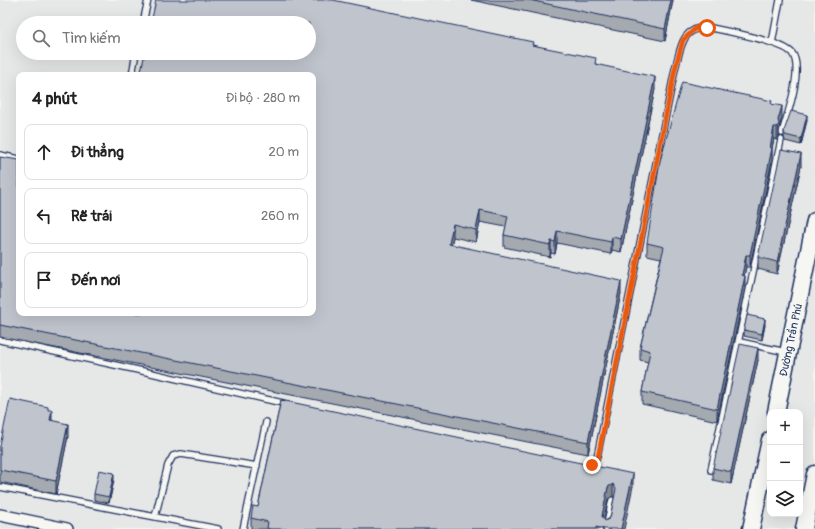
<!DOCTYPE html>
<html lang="vi">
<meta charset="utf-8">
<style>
:root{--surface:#fff;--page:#f2f2f2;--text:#222;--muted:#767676;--line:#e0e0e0}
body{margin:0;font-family:Pangolin,sans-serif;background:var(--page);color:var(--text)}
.controls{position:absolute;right:12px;bottom:12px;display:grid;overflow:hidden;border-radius:8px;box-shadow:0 4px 16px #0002}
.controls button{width:36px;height:36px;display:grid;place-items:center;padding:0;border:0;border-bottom:1px solid var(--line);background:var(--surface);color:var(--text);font:20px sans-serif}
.stop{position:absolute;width:12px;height:12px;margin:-9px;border:3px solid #ea580c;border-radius:50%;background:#fff}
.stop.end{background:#ea580c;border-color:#fff;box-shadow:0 1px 4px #0008}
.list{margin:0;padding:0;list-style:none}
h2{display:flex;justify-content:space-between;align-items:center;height:52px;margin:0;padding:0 16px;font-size:17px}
h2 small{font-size:13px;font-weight:400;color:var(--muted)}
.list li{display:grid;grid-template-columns:26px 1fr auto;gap:12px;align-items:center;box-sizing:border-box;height:56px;margin:0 8px 8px;padding:0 8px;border:1px solid var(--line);border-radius:8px}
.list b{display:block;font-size:15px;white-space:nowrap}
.list em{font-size:13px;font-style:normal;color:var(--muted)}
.icon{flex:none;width:22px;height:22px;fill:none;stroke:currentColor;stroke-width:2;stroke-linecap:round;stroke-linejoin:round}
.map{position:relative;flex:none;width:815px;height:529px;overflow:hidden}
.search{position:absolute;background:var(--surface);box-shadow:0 4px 16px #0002;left:16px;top:16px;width:300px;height:44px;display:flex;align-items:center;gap:10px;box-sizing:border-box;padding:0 14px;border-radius:22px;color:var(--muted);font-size:15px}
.panel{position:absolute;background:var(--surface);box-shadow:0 4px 16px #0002;left:16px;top:72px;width:300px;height:244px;border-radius:8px}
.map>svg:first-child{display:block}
.built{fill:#e6e7e7;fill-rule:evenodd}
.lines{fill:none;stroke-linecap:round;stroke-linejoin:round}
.lane-casing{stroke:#1b2f5e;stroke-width:8}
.street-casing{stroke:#1b2f5e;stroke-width:14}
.secondary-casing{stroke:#1b2f5e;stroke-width:19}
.lane{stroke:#f6f6f2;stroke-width:5.5}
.street{stroke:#f6f6f2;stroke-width:11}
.secondary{stroke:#f6f6f2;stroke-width:16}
.wall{fill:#a5a9b0;stroke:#1b2f5e;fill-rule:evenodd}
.shaded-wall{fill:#868990;stroke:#1b2f5e}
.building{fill:#c0c4cd;stroke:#1b2f5e;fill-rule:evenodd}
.route{stroke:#ea580c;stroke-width:5}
.labels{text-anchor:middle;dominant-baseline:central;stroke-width:3;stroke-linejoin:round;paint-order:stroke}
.street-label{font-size:11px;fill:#1b2f5e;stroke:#f6f6f2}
</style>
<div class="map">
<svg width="815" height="529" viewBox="0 0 815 529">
<rect width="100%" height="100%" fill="#f6f6f2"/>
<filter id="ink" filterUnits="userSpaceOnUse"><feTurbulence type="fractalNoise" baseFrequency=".025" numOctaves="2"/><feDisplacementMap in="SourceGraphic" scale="8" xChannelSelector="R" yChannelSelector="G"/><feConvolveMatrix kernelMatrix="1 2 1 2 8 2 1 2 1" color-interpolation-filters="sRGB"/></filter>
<g filter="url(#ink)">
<path class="built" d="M0,0H815V529H0ZM23,23H309V53H23ZM19,75H313V313H19ZM770,412H800V514H770Z"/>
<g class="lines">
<g class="lane-casing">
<path id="lane" d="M143,23L148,0
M772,43L780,0
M132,75L136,53
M0,155L19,159
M0,340L147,372L287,404
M740,342L786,352
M584,467L592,465L597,457L675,69C681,48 681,28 707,27C725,31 782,41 792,53C804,68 787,116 782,133
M711,470L781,140
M0,487L218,529
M155,517L168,465L173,456L181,454L257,466
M243,529L266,422
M606,529L612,500"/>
</g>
<g class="street-casing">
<path id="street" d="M0,515L67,529"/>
</g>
<g class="secondary-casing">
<path id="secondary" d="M776,412L815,221
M751,529L770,440
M804,529L815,474"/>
</g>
<use href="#lane" class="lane"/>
<use href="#street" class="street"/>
<use href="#secondary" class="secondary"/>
</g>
<path class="wall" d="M471,0H673L665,41Z
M533,45L596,64L655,89L621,252L612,250L611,254L557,243L555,254L551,253L550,257L504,247V235L506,227L480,222L476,242L453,237L451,245L621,293L588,454L0,337V157L19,313Z
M772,104L782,118L779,128V136L777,140L774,139L772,148V160L750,267H746L744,275L745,288L717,421L642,404V392L648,362L640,360V348L661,258L647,255V243Z
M807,120L801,145L785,141L784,137V131Z
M801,166L777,274L758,269V257Z
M765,325L762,340L744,336V330Z
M758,360L731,484L713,480V468Z
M281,400L633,486L604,529H251V518L258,507ZM613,496L614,498L610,518L605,521L604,519L608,499Z
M48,410L52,420L68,436L56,494L0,482V446Z
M114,480L109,503L94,500V494Z"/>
<path class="shaded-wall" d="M671,0H673L665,41V29Z
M655,77V89L621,252V239Z
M782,106V118L779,128V136L777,140V127L778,120Z
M807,115V120L801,145V139Z
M774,127V139L772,148V160L750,267V255L770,148Z
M801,154V166L777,274V262Z
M480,210V222L476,242V230Z
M453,224V237L449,256V244Z
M557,231V243L555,254V242Z
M612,237V250L611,254V242Z
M551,241V253L550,257V245Z
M746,255V267L742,287V275Z
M745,276V288L717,421V409Z
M621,281V293L588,454V442Z
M765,319V325L762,340V334Z
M758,348V360L731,484V472Z
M52,410V422L50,420Z
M68,424V436L56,494V481Z
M114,473V480L109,503V497Z
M633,474V486L624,529H621Z
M613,484V496L608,499L602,528V516L608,487Z"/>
<path class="building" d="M156,0H333L533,42L532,45L596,58L595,64L655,77L621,239L612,237L611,242L557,231L555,242L551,241L550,245L504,235L508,216L480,210L476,230L453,224L449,244L621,281L588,442L0,325V157L19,160V313H313V75H140L145,53H309V23H151Z
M529,0H671L665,29Z
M682,82L772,101L771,104L782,106L778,120L779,124L777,127H774L770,148H772L750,255H746L742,275L745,276L717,409L642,392L650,351L640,348L664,247L647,243L660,161Z
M791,111L807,115L801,139L785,135L784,131Z
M781,150L801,154L777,262L758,257Z
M747,315L765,319L762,334L744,330Z
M740,344L758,348L731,472L713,468Z
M10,399L48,407V410H52L50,420L68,424L56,481L0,470V446Z
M281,400L633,474L621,529H604L596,527V529H270L267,528L268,522L251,518L253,506L258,507ZM613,484L616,489L610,518L605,521L602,516L608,487Z
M99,470L114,473L109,497L94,494Z"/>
</g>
<g class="lines" filter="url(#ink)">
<path class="route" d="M592,465L598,457L675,69L683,40L696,28H707"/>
</g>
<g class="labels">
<g class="street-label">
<text transform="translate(791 340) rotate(-78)">Đường Trần Phú</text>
</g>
</g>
</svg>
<div class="controls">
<button>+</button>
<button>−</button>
<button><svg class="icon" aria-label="layers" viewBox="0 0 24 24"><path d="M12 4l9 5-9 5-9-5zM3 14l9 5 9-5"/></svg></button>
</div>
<div class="stop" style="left:707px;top:28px"></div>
<div class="stop end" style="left:592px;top:465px"></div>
<div class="search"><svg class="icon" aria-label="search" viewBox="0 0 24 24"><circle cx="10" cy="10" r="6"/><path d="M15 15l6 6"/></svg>Tìm kiếm</div>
<section class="panel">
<h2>4 phút<small>Đi bộ · 280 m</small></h2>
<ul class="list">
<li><svg class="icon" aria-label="ahead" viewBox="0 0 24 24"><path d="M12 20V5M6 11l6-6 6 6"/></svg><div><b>Đi thẳng</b></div><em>20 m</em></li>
<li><svg class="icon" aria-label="left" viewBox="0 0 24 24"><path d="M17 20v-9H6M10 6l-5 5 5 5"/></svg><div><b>Rẽ trái</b></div><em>260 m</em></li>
<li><svg class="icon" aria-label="arrive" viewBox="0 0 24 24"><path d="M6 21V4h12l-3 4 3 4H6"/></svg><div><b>Đến nơi</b></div></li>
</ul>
</section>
</div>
